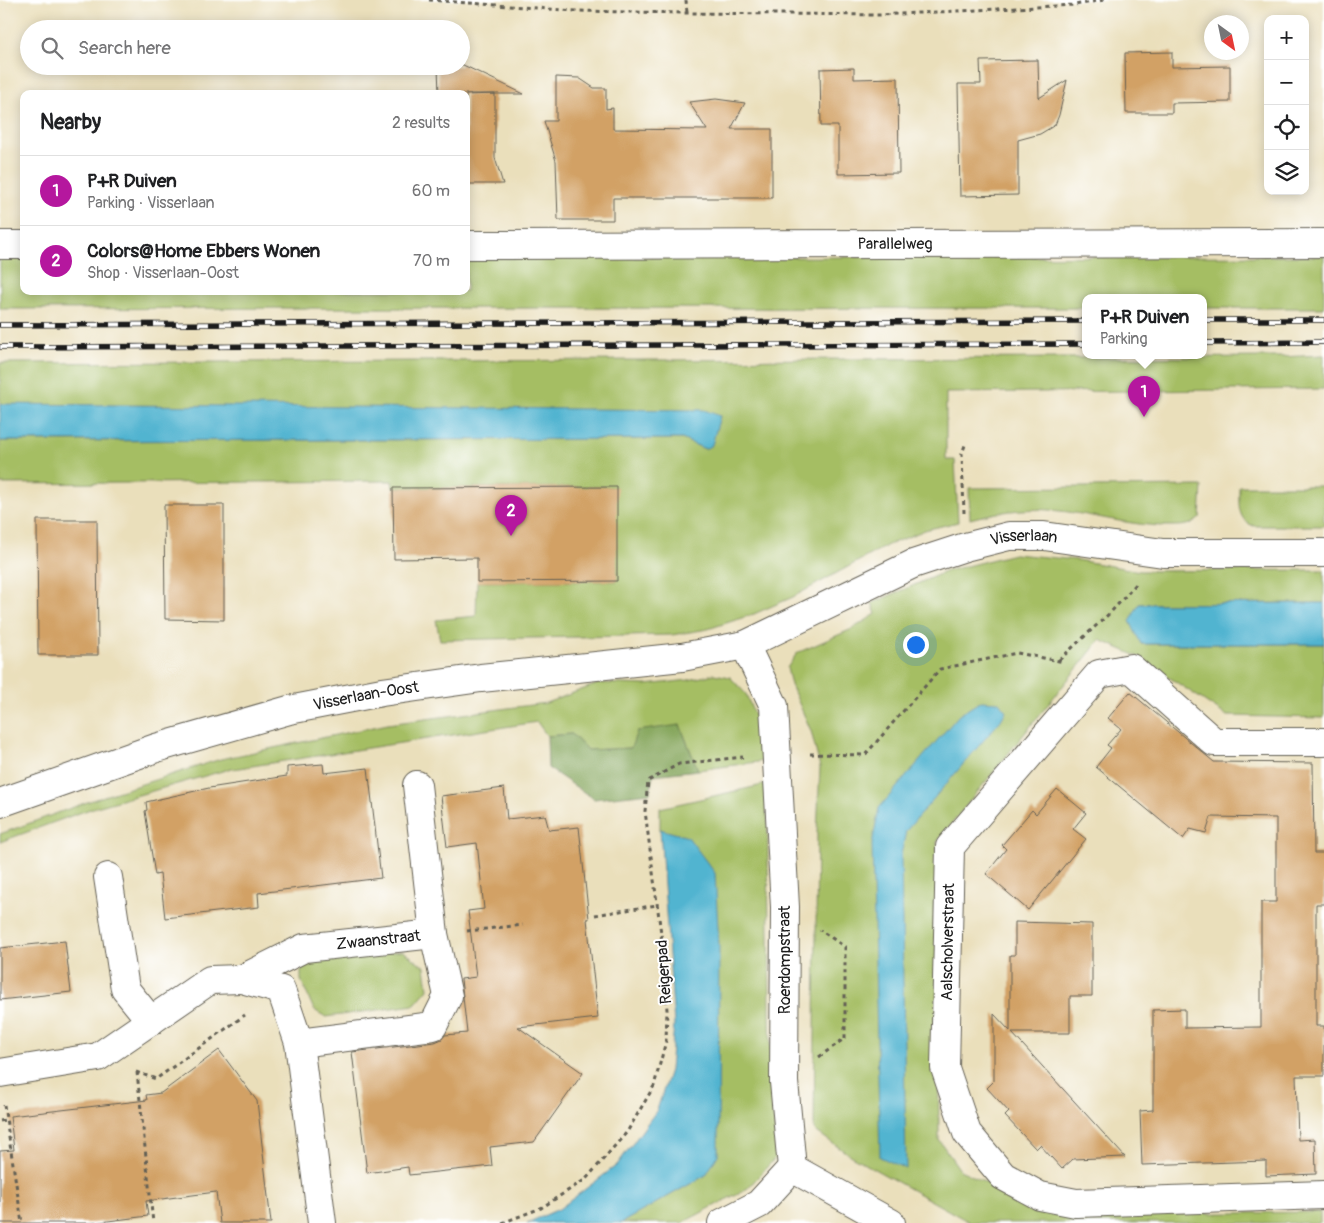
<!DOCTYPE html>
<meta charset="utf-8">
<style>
:root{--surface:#fff;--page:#f2f2f2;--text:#202124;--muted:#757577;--line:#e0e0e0;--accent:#b5179e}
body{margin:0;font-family:Pangolin,sans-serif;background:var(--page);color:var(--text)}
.controls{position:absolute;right:15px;top:15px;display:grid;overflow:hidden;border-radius:10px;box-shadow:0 2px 12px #0003}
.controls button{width:45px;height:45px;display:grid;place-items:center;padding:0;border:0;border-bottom:1px solid var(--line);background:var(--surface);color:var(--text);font:25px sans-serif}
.compass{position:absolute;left:1204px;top:15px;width:45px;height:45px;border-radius:50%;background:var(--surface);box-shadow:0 2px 12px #0003;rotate:147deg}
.you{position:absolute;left:915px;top:644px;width:18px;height:18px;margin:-12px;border:4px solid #fff;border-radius:50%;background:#1a73e8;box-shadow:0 0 0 8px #1a73e833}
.badge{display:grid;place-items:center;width:32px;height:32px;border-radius:50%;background:var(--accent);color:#fff;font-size:16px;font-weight:700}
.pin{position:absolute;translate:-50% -41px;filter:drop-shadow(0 1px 2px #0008)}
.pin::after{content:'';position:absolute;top:26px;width:18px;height:15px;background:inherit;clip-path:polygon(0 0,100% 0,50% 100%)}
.popup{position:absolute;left:1082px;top:294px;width:125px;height:65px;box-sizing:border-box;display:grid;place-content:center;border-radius:10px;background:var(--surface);filter:drop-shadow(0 1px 4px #0005);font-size:16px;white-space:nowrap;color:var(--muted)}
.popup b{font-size:19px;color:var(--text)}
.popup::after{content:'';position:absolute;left:50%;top:100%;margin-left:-10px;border:10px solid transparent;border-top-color:var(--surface)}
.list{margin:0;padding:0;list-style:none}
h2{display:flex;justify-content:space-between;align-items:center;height:65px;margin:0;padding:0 20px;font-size:21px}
h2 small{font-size:16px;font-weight:400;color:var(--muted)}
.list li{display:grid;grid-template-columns:32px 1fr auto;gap:15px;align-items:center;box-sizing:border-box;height:70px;padding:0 20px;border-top:1px solid var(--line)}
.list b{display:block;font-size:19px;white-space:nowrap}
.list p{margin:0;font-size:16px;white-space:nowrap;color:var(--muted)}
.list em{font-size:16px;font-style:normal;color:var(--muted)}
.icon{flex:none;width:28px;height:28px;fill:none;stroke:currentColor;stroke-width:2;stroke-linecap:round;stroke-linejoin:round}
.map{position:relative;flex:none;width:1324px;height:1223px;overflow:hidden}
.search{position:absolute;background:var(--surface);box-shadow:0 2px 12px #0003;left:20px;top:20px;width:450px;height:55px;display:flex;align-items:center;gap:12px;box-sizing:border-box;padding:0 18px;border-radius:28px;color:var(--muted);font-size:19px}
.panel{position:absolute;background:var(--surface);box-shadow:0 2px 12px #0003;left:20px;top:90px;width:450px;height:205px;border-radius:10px}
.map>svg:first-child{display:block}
.green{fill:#a5be64;stroke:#606d40}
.forest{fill:#84a55a;stroke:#50603b}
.water{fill:#51b4d0;stroke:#366876}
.building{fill:#d2a165}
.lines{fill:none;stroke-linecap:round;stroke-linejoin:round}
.minor-casing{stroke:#646054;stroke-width:30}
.path{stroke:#646054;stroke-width:3;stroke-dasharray:4 4;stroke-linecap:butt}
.minor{stroke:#fff;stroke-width:28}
.rail-casing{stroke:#1c1c1c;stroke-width:5.5}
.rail{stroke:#fff;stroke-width:4;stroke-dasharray:11;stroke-linecap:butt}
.labels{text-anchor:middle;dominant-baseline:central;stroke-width:4;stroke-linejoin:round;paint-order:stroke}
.street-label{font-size:16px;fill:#1c1c1c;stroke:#fff}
</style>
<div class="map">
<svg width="1324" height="1223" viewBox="0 0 1324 1223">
<rect width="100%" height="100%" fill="#fff"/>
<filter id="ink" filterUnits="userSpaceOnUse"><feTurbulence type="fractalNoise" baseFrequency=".02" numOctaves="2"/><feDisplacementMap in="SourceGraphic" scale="10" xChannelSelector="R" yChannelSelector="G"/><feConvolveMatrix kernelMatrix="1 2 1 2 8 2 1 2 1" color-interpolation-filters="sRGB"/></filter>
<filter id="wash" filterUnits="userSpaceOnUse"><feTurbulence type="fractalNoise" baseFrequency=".0096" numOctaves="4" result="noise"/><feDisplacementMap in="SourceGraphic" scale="20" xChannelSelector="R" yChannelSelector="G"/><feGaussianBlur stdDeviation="1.12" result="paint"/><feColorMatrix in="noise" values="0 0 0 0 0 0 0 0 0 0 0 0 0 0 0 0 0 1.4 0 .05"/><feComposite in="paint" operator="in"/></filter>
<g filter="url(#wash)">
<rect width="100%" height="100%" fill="#eadfbb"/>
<path class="green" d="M1324,256V308H1203V298H1085V308C723,309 362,307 0,309V258H24V291H466V258Z
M1324,355V389L946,393V460H955L958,522L925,530L888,545L793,597L754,614L708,629L672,635L440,640L436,620L476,616L477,582L617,581L616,487L393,488L392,481L0,484V441L682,439L705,449L720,416L0,412V363L1279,357Z
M1202,486L1200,518C1196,521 1193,524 1187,525C1182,526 1177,526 1172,526C1131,527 1091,513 1050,510C1022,508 997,512 970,519L969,488Z
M1239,486H1324V526H1254C1236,520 1239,502 1239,486Z
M1014,554L1077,560L1140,571L1324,570V603L1139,604L1141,644H1324V718L1227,716L1137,656L1100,640L937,842L939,1140L960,1170L1058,1215L1320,1212V1223H971L851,1156L814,1130L817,832L820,767L811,731L791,685L787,668L797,653L852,629L876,614L872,603L947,571Z
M714,674L730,677L746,694L762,735L765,761L698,770L680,725L631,748L587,750L572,734L547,736L537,722L226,770L93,808L0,842V834L101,797L221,759L388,724L546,703L600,683L646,685L689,680Z
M767,784L771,1085L777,1156L748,1188L682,1223H621L706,1175L688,838L660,829V808Z
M403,951L425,967L428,989L414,1005L326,1017L314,1010L301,980V970L309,960Z"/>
<path class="forest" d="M680,725L698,770L653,775L650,793L594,799L548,768L547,736L572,734L587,750L631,748L637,731Z"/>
<path class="water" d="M0,404L704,410L720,416L712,445L705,449L682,439L0,441Z
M1324,603V644H1141L1130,621L1139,604Z
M981,701L999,702L1006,711L1001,720L906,831L901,855L906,1169L880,1157L872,844L879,808L959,715Z
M660,829L688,837L715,873L719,946L718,1155L706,1175L621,1223H527L559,1209L617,1165L657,1110L670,1070L674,1024Z"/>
<g id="blocks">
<path class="building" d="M1172,52V67L1230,66V102L1172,103V113H1126L1125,53Z
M1038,60L1039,98L1067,80L1059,115L1055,125L1040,134L1018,140V195L960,196L958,84H981L980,61Z
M461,64L524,94H439L438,67L461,66Z
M854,68V79L898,78L899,173L838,174V126H821L820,69Z
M556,77L579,78L594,88H606V109L613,108V129L707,130L689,102L716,99L745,103L731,129H772V198H613V220H558L556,161L544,121H556Z
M495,94V158L503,184H466V95Z
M617,487V581L477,582V558L394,559L393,488Z
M164,505H224V620L165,619Z
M37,520H97L98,655H38Z
M1130,692L1214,762L1313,763L1314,853H1324V904H1316V1026H1324V1076H1296L1298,1140L1315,1139L1316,1174L1266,1176V1161L1142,1165L1140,1111L1153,1110V1010L1185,1009V1028L1261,1027V902H1276V818L1211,817L1206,833L1190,829L1183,839L1096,767L1111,748L1107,745L1121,729L1108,718Z
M323,764L324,773L368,768L381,878L258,893L259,907L165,918L160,874L155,875L145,811L147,810L146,802L209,788L287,776V767Z
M504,788L507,819L545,815L549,830L579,827L589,919H587L598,1018L518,1027L583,1073L534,1142L490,1147L492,1166L409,1175L408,1167L367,1173L352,1052L435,1042L442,1039L445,1035L467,1033L461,979L476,977L468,911L484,909L477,843L447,847L441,796Z
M1057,789L1086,813L1073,829L1086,839L1028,910L986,874L1006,849L1002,845L1032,810L1036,814Z
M1015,922L1092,924V996H1070V1033H1012L1125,1157L1073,1159L1062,1169L1040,1145L1036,1149L1005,1116L1009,1112L987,1088L994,1081V1014L1010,1031V955H1015Z
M65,941L71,992L0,1000V948Z
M219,1050L257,1101L271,1223H220L216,1192L146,1201L148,1216L92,1223H0V1151L14,1150L10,1116L147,1100L146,1095L161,1093Z"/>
</g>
</g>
<g filter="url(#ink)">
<use href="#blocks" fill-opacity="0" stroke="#646054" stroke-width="1"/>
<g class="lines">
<g class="minor-casing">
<g id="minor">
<path d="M0,245H24"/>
<path id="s1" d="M466,245L1324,243"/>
<path d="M745,645L774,706L785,907L784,1082L792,1168L891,1223"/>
<path d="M1324,742H1214L1131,668L1099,674L950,847L945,1068L967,1133L1003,1176L1040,1196L1076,1203L1324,1195"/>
<path id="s2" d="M0,803L156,748L289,710L382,692L481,678L682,657L745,645L913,564L965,547L1009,536H1044L1163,553H1324"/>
<path d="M108,877L125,989L151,1021"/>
<path d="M299,1043L433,1026L448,996L434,934"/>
<path d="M0,1073L98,1057L210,980L242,979"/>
<path id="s3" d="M322,1223L299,1043L281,990L242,979L304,948L434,934L417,785"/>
<path d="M722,1223L759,1204L792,1168"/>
</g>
</g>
<path class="path" d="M429,0L576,11L687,13L879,15L1075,5L1104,0
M686,0L687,13
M964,513L962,454L966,442
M1059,660L1111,612L1137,583
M810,754L865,755L940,669L1017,653L1064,662
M595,915L657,905
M467,931L523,925
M819,1057L845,1038V947L820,930
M136,1072L156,1079L245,1015
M137,1072L153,1223
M4,1105L22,1223
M0,1121L6,1120
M502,1223L541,1208L586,1179L627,1132L654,1086L666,1041L667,1010L662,941L645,811L648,781L679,764L743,757"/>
<use href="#minor" class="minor"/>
<g class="rail-casing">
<path id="rail" d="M1203,320H1324
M0,325L1085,321
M1203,343L1324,342
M0,347L1085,344"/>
</g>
<use href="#rail" class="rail"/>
</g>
</g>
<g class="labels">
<g class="street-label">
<text stroke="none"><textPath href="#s1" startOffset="429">Parallelweg</textPath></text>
<text stroke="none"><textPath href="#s2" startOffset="1066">Visserlaan</textPath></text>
<text stroke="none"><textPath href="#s2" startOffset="382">Visserlaan-Oost</textPath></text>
<text stroke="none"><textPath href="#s3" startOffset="422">Zwaanstraat</textPath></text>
<text transform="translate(948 942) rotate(-89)">Aalscholverstraat</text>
<text transform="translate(785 960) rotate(-90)">Roerdompstraat</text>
<text transform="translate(664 972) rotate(-94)">Reigerpad</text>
</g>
</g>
</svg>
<div class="controls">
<button>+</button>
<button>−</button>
<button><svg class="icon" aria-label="locate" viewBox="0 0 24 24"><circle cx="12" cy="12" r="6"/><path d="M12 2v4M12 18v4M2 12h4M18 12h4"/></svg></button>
<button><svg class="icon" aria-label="layers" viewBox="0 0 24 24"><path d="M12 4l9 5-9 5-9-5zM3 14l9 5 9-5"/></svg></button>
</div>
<svg class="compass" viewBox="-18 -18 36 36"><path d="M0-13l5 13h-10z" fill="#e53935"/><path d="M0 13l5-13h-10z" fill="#757577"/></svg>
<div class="you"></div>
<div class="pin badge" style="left:1144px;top:417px">1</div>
<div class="popup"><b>P+R Duiven</b>Parking</div>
<div class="pin badge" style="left:511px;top:536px">2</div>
<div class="search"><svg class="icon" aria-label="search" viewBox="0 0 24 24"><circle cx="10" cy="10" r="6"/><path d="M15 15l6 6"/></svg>Search here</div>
<section class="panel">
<h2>Nearby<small>2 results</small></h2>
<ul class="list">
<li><span class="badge">1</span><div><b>P+R Duiven</b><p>Parking · Visserlaan</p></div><em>60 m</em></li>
<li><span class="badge">2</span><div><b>Colors@Home Ebbers Wonen</b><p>Shop · Visserlaan-Oost</p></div><em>70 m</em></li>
</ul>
</section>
</div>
